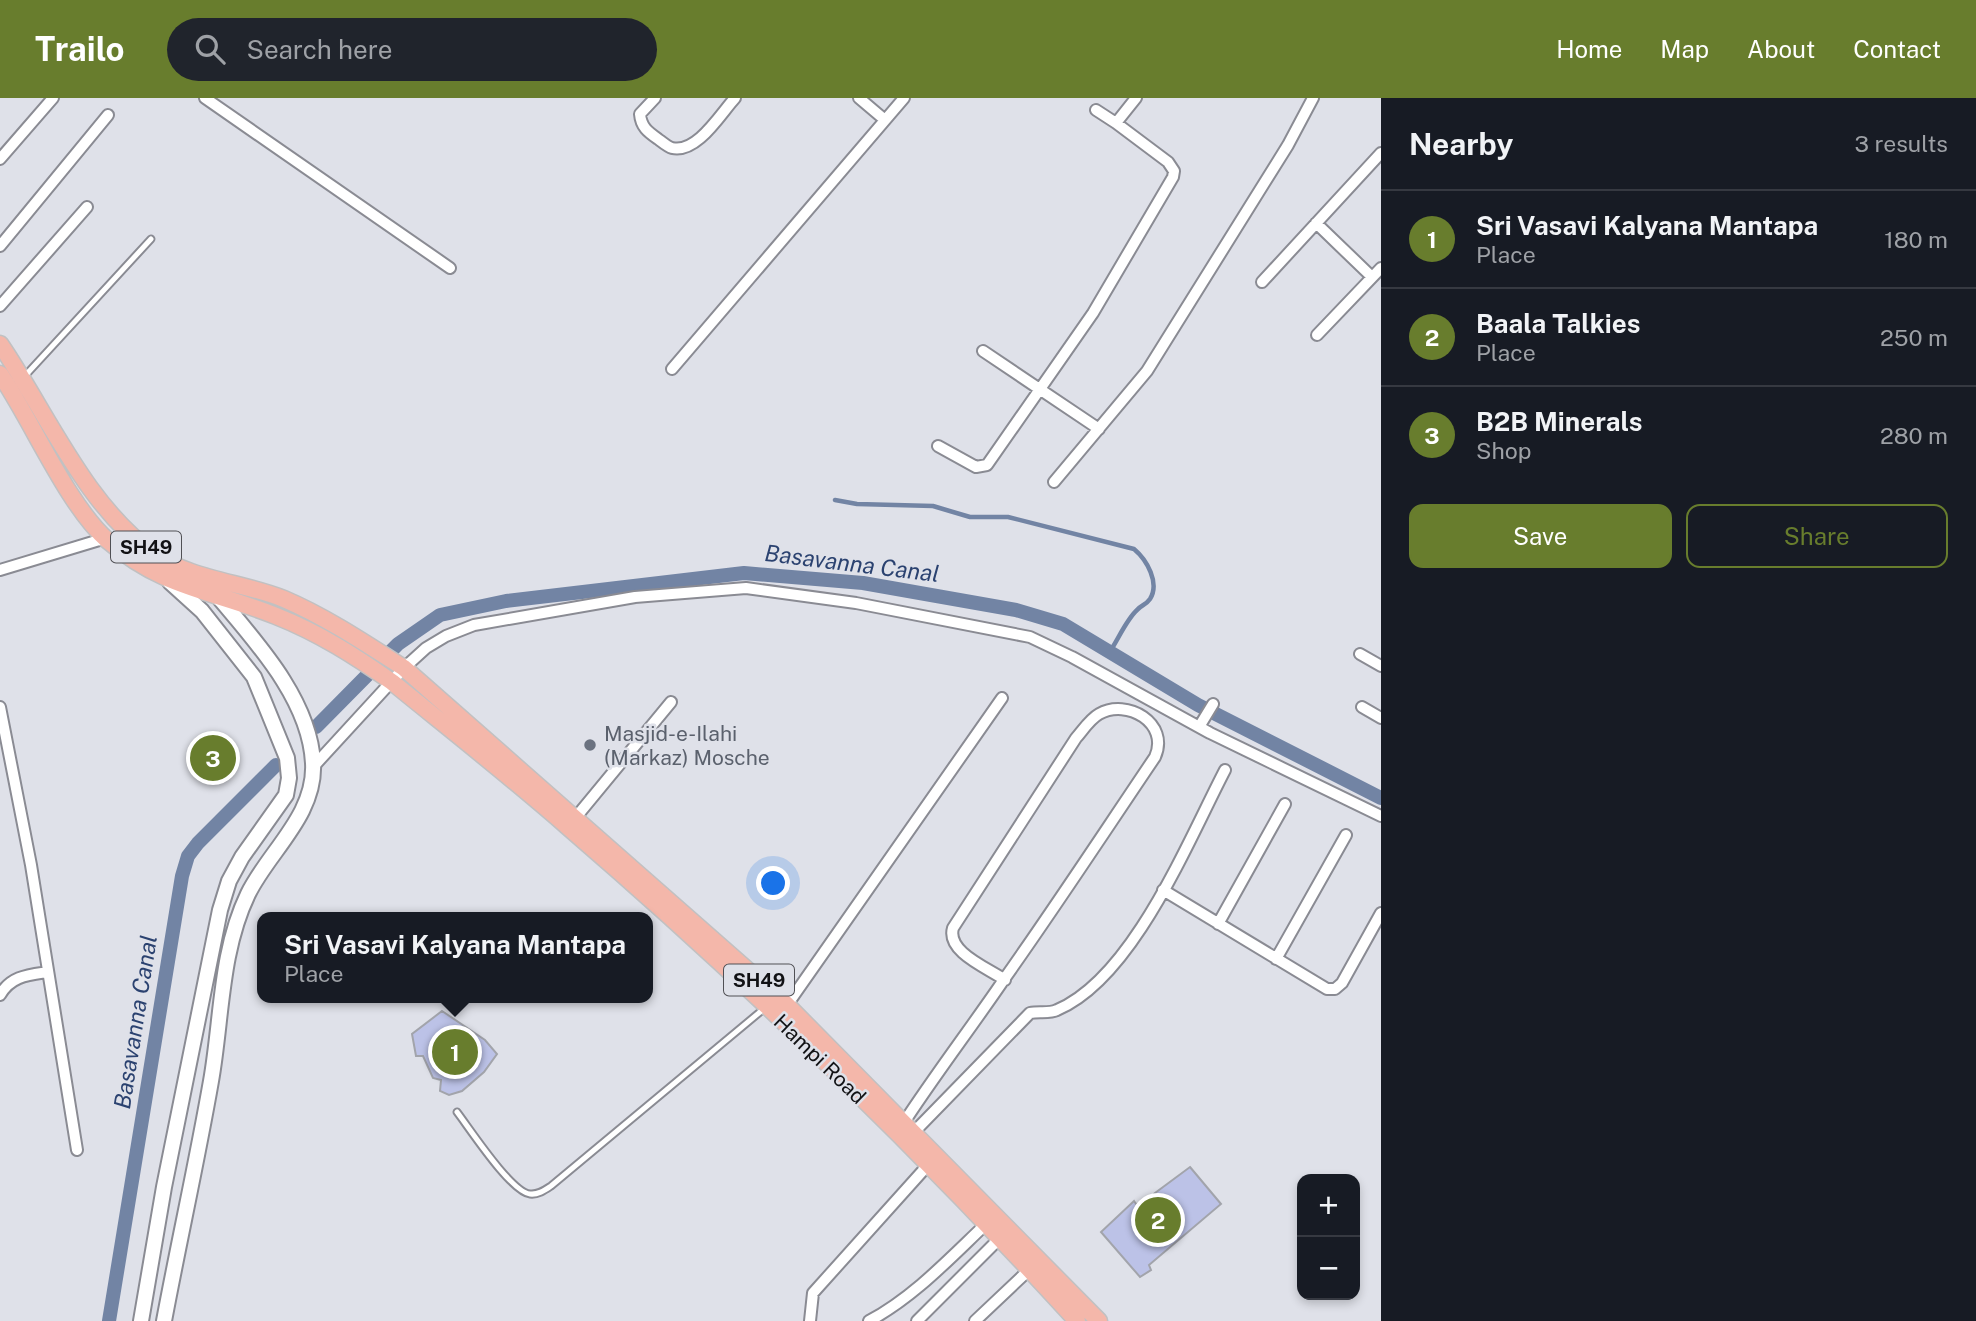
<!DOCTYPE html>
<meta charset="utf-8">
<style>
:root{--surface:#171b24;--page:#20242c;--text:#f1f3f6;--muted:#9ea1a6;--line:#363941;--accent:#687d2d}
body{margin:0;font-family:"Public Sans",sans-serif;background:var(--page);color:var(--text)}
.controls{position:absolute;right:21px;bottom:21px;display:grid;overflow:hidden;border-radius:14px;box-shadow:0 4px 10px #0003}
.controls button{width:63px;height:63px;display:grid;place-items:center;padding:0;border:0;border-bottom:2px solid var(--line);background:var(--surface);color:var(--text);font:35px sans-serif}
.you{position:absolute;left:774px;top:786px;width:24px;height:24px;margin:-18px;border:5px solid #fff;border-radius:50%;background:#1a73e8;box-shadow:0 0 0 10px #1a73e833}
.badge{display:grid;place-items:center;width:46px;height:46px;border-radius:50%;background:var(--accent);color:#fff;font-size:23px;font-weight:700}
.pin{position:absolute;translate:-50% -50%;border:4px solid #fff;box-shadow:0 2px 7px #0006}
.popup{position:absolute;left:257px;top:814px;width:396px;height:91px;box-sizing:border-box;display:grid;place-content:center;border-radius:14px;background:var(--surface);filter:drop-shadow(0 2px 5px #0005);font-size:23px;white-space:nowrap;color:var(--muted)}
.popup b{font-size:26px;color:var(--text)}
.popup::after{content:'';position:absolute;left:50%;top:100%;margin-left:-14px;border:14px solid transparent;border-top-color:var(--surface)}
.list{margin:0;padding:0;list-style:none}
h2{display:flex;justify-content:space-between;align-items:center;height:91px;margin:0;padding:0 28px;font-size:30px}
h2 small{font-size:23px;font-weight:400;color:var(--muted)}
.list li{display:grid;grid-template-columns:46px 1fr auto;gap:21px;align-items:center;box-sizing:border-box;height:98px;padding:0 28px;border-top:2px solid var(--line)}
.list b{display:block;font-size:26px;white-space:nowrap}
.list p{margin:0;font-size:23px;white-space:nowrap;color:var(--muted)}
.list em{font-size:23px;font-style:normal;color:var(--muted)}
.actions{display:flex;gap:14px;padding:21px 28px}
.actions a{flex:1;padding:16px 0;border:2px solid var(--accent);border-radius:14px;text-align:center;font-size:24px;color:var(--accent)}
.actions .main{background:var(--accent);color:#fff}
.icon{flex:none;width:38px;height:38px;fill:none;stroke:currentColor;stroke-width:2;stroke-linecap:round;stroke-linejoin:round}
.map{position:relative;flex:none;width:1381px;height:1223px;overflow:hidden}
header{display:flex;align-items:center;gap:42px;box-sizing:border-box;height:98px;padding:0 35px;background:var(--accent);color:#fff}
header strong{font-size:33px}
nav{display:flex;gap:38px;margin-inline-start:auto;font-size:24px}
.search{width:490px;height:63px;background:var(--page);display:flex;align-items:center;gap:18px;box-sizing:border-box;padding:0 24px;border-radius:38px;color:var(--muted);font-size:26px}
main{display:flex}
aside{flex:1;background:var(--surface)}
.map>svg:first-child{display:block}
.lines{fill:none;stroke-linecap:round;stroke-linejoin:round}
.stream{stroke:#7284a4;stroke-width:4.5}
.canal{stroke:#7284a4;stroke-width:14}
.building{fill:#bcc2e7;stroke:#a2a4ab;stroke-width:2}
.lane-casing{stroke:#8a8b93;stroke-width:9}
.street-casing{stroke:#8a8b93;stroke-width:14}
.secondary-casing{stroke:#8a8b93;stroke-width:18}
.primary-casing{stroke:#c1c1c2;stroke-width:19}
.lane{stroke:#fff;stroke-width:5}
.street{stroke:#fff;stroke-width:10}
.secondary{stroke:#fff;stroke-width:14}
.primary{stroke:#f4b7aa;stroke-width:16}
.worship-dot{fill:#6b7280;stroke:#dfe1e9;stroke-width:2.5}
.labels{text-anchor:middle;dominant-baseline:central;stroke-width:5;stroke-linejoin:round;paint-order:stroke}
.shield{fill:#dfe1e9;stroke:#505055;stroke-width:2}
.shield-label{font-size:19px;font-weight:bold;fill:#121215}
.worship-label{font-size:21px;fill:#5b616d;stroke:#dfe1e9;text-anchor:start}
.street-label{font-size:21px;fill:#121215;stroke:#dfe1e9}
.water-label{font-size:23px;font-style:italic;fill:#2b4270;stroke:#dfe1e9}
</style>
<header>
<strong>Trailo</strong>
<div class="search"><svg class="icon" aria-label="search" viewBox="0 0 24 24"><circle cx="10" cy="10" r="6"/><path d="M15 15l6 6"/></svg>Search here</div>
<nav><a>Home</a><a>Map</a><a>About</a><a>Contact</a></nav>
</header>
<main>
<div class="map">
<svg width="1381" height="1223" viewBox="0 0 1381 1223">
<rect width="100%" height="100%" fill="#dfe1e9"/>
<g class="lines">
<path class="stream" d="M835,402L857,406L933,408L970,419H1008L1134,451C1147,462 1160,485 1150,501C1146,507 1141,507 1137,512C1126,522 1118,542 1109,555"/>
<path class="canal" d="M316,629L398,546L440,517L506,503L744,475L863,485L1016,512L1063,526L1198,607L1381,700
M109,1223L182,778L188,758L198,745L276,667"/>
</g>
<path class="building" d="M442,913L485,942L497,956L484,974L462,993L449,997L440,993L441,982L433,980L423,958H416L412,936Z
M1190,1069L1221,1106L1149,1167L1151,1172L1140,1179L1101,1134L1134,1103L1139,1110L1155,1095Z"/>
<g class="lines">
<g class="lane-casing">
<path id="lane" d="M23,280L151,141
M457,1014C470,1031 511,1094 530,1096C538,1097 545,1092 551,1088L766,909"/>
</g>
<g class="street-casing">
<path id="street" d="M205,0L450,170
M655,0L640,16C641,29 648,34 658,41C662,44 668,49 672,50C697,56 721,15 735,0
M859,0L885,22
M1096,12L1116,25L1136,0
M0,61L53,0
M1316,125L1372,179
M0,148L108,17
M1262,184L1381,55
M0,208L87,109
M1317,237L1381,170
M983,253L1099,331
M672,271L904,0
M938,348L976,369L987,367L1093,215L1173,79L1174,73L1168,64L1116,25
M1054,384L1147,273L1288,47L1313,0
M0,472L106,440
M1360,556L1381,568
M0,609L31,767L77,1052
M1362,609L1381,620
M1199,629L1213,606
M314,668L404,570L426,550L446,538L474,527L635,499L746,490L856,505L1030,539L1072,559L1210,635L1381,718
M572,724L671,604
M1163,792L1327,891H1335L1342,885L1381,815
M1218,826L1285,706
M1276,861L1346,737
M0,897C11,878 28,877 48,874
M785,910L1002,600
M901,1029C934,978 971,930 1005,880C1056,808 1105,733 1155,659C1170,625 1127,600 1099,616C1090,621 1083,632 1076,640L953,830C946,854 988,870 1005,882
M915,1033L1030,915C1039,913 1049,916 1057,912C1133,880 1188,743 1225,672
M810,1223L813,1195L928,1067
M869,1223C914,1199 950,1160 986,1126
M917,1223L1000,1140
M975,1223L1030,1171"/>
</g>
<g class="secondary-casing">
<path id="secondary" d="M141,1223L164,1089L220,812L229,783L242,759L286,697L289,680L287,660L254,579L202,513L170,484
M164,1223C179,1143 197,1063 211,983C222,921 220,854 248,796C269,753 316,717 313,665C310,603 258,546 220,501"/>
</g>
<g class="primary-casing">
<path id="primary" d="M0,246C46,313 85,407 153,455C191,482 242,484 284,501C326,519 365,545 404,570L787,907L1099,1223
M0,276C32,323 67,406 107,442C164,491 212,492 276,518C319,535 355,558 392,584C451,632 511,679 568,729C747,883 918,1049 1077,1223"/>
</g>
<use href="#lane" class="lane"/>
<use href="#street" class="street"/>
<use href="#secondary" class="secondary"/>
<use href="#primary" class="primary"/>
</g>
<circle class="worship-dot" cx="590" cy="647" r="7"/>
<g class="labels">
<g class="shield">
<rect x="111" y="433.5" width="70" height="31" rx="5"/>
<rect x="724" y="866.5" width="70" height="31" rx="5"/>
</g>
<g class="shield-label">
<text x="146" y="449">SH49</text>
<text x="759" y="882">SH49</text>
</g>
<g class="worship-label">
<text x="604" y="635">Masjid-e-Ilahi<tspan x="604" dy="24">(Markaz) Mosche</tspan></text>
</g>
<g class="street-label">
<text transform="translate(820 961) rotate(44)">Hampi Road</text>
</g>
<g class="water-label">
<text transform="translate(852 465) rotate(7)">Basavanna Canal</text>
<text transform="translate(135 924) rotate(-81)">Basavanna Canal</text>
</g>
</g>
</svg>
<div class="controls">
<button>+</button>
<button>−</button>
</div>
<div class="you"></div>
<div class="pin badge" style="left:455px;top:954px">1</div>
<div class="popup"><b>Sri Vasavi Kalyana Mantapa</b>Place</div>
<div class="pin badge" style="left:1158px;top:1122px">2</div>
<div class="pin badge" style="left:213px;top:660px">3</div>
</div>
<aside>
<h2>Nearby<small>3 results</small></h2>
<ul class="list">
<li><span class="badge">1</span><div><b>Sri Vasavi Kalyana Mantapa</b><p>Place</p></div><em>180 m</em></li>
<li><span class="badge">2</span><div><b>Baala Talkies</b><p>Place</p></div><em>250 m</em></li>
<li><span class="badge">3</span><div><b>B2B Minerals</b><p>Shop</p></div><em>280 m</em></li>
</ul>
<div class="actions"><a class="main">Save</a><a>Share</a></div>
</aside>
</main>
